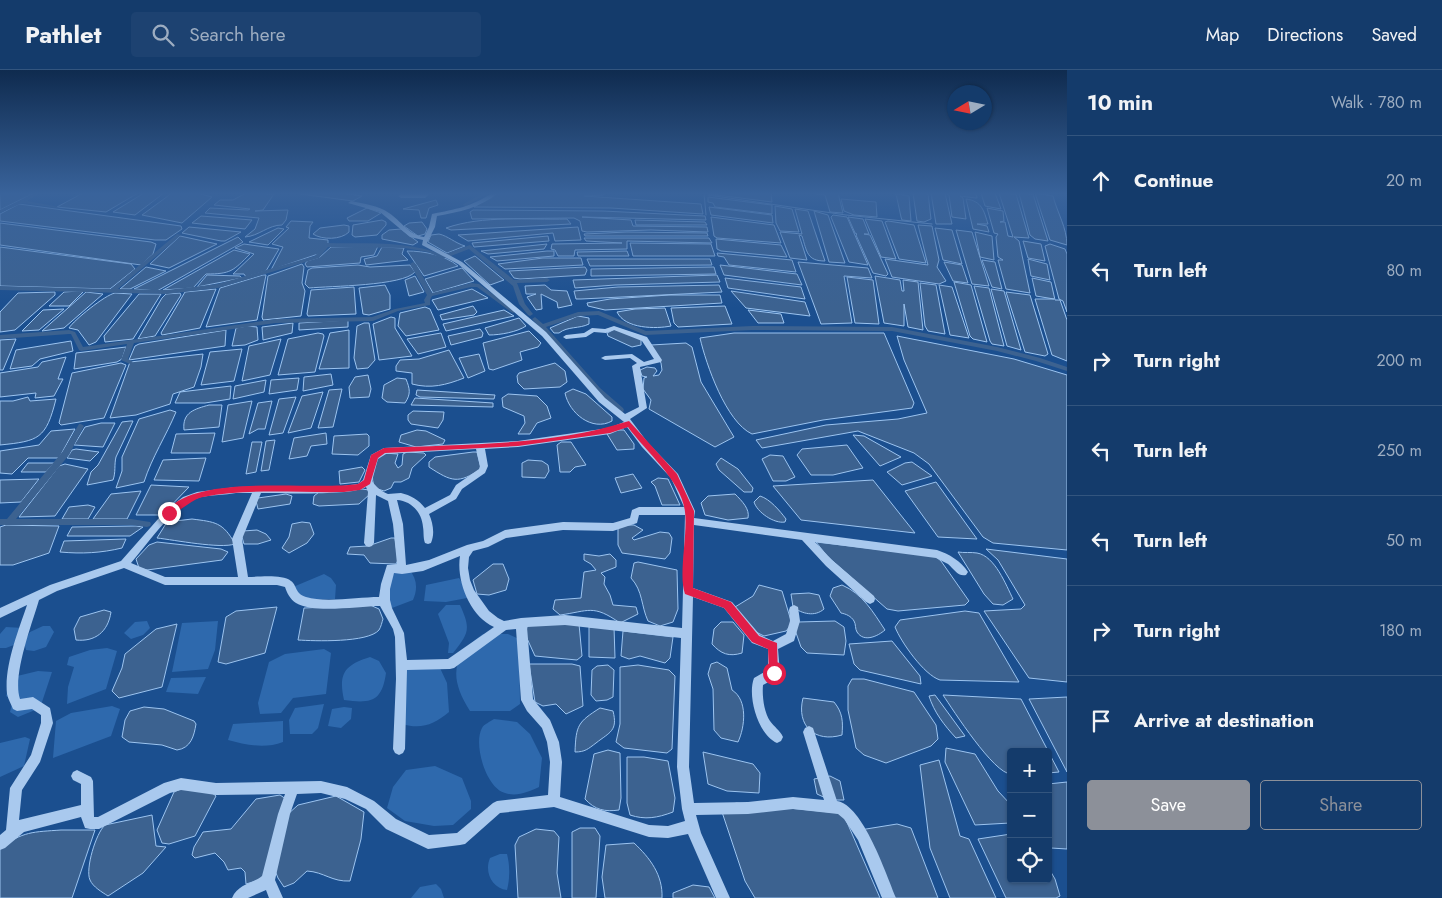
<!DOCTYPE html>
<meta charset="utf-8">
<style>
:root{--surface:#143b6b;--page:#1d4271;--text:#f1f3f6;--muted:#9dadc1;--line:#33557e;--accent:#8c9099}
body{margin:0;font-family:Jost,sans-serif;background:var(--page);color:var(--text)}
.controls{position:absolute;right:15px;bottom:15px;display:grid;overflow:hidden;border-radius:5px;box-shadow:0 1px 4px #0004}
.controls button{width:45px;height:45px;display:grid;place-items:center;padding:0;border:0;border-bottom:1px solid var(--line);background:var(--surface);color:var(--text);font:25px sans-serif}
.compass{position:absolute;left:947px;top:15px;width:45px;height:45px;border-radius:50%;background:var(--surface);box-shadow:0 1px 4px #0004;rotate:260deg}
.stop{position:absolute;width:15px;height:15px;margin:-11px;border:4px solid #e11d48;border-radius:50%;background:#fff}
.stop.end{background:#e11d48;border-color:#fff;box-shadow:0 1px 5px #0008}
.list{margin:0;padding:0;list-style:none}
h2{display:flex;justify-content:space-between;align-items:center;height:65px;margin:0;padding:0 20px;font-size:21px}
h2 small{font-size:16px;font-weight:400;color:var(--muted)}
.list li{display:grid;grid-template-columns:32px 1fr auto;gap:15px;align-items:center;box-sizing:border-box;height:90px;padding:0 20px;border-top:1px solid var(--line)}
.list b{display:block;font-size:19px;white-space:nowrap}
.list em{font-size:16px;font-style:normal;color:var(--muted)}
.actions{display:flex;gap:10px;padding:15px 20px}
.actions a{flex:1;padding:11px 0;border:1px solid var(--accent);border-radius:5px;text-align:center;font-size:18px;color:var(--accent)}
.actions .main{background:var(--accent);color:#fff}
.icon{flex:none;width:28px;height:28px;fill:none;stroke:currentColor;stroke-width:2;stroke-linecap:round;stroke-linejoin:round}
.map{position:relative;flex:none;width:1067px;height:828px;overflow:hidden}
header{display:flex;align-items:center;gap:30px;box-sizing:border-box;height:70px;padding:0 25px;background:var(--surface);border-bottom:1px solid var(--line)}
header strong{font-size:24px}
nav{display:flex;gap:28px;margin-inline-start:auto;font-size:18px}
.search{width:350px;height:45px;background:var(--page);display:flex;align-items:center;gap:12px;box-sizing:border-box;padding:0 18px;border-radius:5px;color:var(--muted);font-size:19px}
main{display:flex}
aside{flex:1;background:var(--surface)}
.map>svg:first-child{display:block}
.green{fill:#2e69ad}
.water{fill:#3c6290;stroke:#9cc4f0}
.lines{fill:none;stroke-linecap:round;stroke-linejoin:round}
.stream{stroke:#9cc4f0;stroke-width:1}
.canal{fill:#3c6290;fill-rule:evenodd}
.minor{fill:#a9c9ee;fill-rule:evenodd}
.route{fill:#e11d48}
</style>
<header>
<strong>Pathlet</strong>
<div class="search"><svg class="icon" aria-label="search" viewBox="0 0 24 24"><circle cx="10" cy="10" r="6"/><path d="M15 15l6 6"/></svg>Search here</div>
<nav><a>Map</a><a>Directions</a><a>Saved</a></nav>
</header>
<main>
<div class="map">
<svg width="1067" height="828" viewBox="0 0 1067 828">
<rect width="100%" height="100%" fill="#1b4f8f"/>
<path class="green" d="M409,499C417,509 418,518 413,530L392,538C373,530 381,514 390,500Z
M324,504L331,508L336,515L335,529H298L293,517Z
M459,508L466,518L467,528L446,532L424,531L426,515Z
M446,535H460C471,559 469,563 453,583H448L449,573L438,544Z
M147,551L150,558L143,565L131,569L124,563L135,552Z
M218,551L215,580L208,599L172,602L182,553Z
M43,556H50L54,562L46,577L34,581L26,580L24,572L30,562Z
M6,557L23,558L19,573L6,578H0V564Z
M483,564H508L519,569L520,634L510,641H470C449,608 451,586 483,564Z
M107,578L117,581L106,619L67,634L68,617L74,597L67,595L69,587L90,580Z
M324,579L331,583L326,624L293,628L281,643L260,644L258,633L269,592L285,584Z
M370,587L379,591L386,603C382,631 372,634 344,630C338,603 345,595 370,587Z
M399,597L440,598L447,613L449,642C434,654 422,660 402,654Z
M38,601L52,602L40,638L18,647L10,642L13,630L6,626L13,607Z
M206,607L198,624L166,622L171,608Z
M324,634L318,658L312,664H290L289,650L295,638Z
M112,636L120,639L111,666L53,688L56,651L71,643Z
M344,637L352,638L351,649L341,658L328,656L332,639Z
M494,649L517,652L530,664L542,688L539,717C528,722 517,727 505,723C486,718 473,674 482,658C484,654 490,652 494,649Z
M283,651V672C265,679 246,675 228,670L233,654Z
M25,667L30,669L24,696L0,707V673Z
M435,696L462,708L471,731V739L453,755L434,756L405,751L387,738L393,717L406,700Z
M500,784H507C510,796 510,808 507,820C492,818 484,802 490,788Z
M436,814L441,819L444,828H411L420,817Z"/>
<path class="water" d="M0,123H34L0,140Z
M83,123H138L106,142L57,137Z
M144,123H164L135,145L113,142Z
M172,123H197L212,127L182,153L142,145Z
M246,123L274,124L263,140L255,141L288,140L286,150L282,155C268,155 259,166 245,167L255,159L259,148L205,143L210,138L248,140L250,139L214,135L220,130H233Z
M301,123H341L362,126L353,131L300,124Z
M497,123H604V125L584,126L701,134L703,144L611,138L474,137Z
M708,123H771L772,132L709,124Z
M811,123H838L843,143L830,142L825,125Z
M913,123H928L931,149L924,152L917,151Z
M931,123H945L952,154H936Z
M946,123H976L977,128H976L960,126L963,128L966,149L952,147L949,125Z
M981,123H995L1001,139L985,136Z
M999,123L1016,124L1029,168L1014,167L1019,171L1030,223L1006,219L998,190H1003L998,187L996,167L998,164L994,163L987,138L1003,141L1004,151L1000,152H1005L1008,166L1013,167Z
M1019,123L1033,124L1048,171L1035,169L1030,165Z
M1035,123L1053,126C1057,142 1067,158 1067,175L1050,170Z
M896,124L909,126L911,151L902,150L901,147Z
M708,127L772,135V144L715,137L713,133L708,132Z
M841,129L876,132L877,147L854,145L844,141Z
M966,129C982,131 984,141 988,154H977L987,156L989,162L973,159Z
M436,130L438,135L429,138L426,148H421L419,140L403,139Z
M19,134L181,156L182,159L166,170H155L0,151V144Z
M775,136L792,139L799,162L780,161L776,153Z
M709,137L772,145L773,153L711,145Z
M367,138L381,143L368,151H349L347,148Z
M795,139L808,141L825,191C807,191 807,182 802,166L799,165L807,190L790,188L780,162L802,164Z
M473,140L603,141L705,146L706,150L582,147L631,150L633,156L707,157L708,162L651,160L587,162L582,161L580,151L574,148L472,149L470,142Z
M814,141L828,145L845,193L829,192Z
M833,145L847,147L868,195L849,192L831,147Z
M201,146L252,150L245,159L192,153Z
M711,147L774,155L781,173L717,168L714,166Z
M848,147L863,149L869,164H864L870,165L888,204L886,206L873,203L856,165L857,164L855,163Z
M567,149L571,154L451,160L446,158C483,145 528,150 567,149Z
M865,149L882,151L896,189L881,187Z
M382,150L386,152V155L377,165L355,167L352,165L353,155Z
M635,150L705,152L707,155H636Z
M291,151L313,152L310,156L309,168L328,170V173L318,184L271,200L283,177L272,174L289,158L286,157Z
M888,151L914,155L926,193L899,189L885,152Z
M422,152L427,159L425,164L418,166L404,156L409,153Z
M0,153L151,172L156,174L153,184L141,195L0,175Z
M344,155L349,156V162C341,170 322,170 313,164L320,158Z
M918,155L932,156L939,190L937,197L946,211L939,214L892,207L885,189L928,195Z
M189,157L241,162L225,171H221L182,163Z
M578,157L581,170L555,171L553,163L468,171L458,165Z
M278,158L284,159L268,175L249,172Z
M935,158L952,160L962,194L943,190Z
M401,159L418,172L413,175L382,169V165L389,160Z
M956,160L972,162L989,216L972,214Z
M627,162L707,163L708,166H585L584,164Z
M975,162L992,166L994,190L980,187Z
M439,164C448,166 455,173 465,176L447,183L428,172L431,165Z
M180,166L217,174L169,198L150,194Z
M548,166L549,171L474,177L472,173Z
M238,167L243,172L157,221L134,219Z
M584,168H709L712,173L627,171V179L575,180L574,186H558L555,180L551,179L552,174L622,173L586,171Z
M716,169L781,175L787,187L721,181L717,179Z
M1023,171L1041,174L1045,191L1028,188Z
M630,173L711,174L715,186H633Z
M244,174L279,179L266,201L246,207L244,204H233L254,184L235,178Z
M547,174L544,179L488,184L481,181Z
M1050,174L1065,179L1067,184V242L1063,231L1059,229L1045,176Z
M378,176L374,185L361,187L360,193L307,197L305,194L307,191L320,187L331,177Z
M0,177L131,194L135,199L110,219L0,216Z
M382,177L404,178L402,184L408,190L366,195L364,189L377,186Z
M234,180L250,184C233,201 231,204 206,204L193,218L163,220Z
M407,181C424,181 445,185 458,196L424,206Z
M547,181H554V186L497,191L490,187Z
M627,181L629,186H578L577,182Z
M717,183L792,190L796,202L729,195L724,187L718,186Z
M475,186L504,210L490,215L464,191Z
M543,188H581L583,195L505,199L498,194Z
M587,189H710L712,195L590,196Z
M1028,189L1047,194L1050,210L1031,206Z
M982,190L995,192L1002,219L992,217Z
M798,192L868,198L872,208L844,206L852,253L821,254Z
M944,192L962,195L968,213L953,211Z
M302,194L304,197L302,213L305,221L301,246L263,250L262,247L268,206Z
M358,195L370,197L410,195L415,202C403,216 330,216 309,218L305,214L308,200L312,198Z
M720,195L797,204L802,215L724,205Z
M146,197L166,201L130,219H120Z
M585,197L587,200L585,205L520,209L514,208L509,201Z
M714,197L716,204L591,206V199Z
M462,198L474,211L433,223L425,209Z
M207,205L240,206L242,208L197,217Z
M263,205H266L257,250L206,257L220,218Z
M717,205L720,212L615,215L575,218L573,210Z
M415,206L424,222L409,226L405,210Z
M875,206L900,210L902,221H904L903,210L918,212L923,260L908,257L904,234V256L884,253Z
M847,207L873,210L879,254L855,253Z
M725,208L801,217L805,229L728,218Z
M1032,208L1051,212L1055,230H1060L1067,250V291L1052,285L1035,229H1054L1036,226Z
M954,212L971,215L987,272L973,269L970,266Z
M920,213L936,215L945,264L928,261L925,256Z
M385,215L390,225V239L369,245L363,244L359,218Z
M545,215L551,220L567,221L572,235L558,238L557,232L541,224L542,239L536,240L527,227L536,224H526L525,216Z
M719,215L722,222L581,229H576L574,221L618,217Z
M939,215L952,217L969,268L950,265Z
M974,216L989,218L1004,276L992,274L990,271Z
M354,217L356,244L308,246L307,244L311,220Z
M216,219L200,258L162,265L161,263L185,222Z
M472,219L488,228L438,240L432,230Z
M991,219L1004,221L1021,280L1007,276Z
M79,221L83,222L69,236H49L64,222Z
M731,221L805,232L810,246L746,238Z
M55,222V225L15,260L0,262V242L18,223Z
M86,222L103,224L64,258L42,261Z
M1006,222L1030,225L1048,284L1045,286L1025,282Z
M115,223L132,224L96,272L89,275L78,260L69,258C74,250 105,225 115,223Z
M180,223L181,225L155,266L138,269L162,228L166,224Z
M139,224H161L133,269L105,272L104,266Z
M669,225H720L722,233L605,240L588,236L587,233L610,229Z
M473,236L477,242L474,245L442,250L440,245Z
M725,236L732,254L678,257L674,253L671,238Z
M425,237L430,239L439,260L406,266L398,256L400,243Z
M665,238L671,256C656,259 625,259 617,242L635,239Z
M64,239L39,260L22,261L43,240Z
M504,240L514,246L446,261L443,254Z
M748,240L781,244L784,253H758Z
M578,246L589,248V254C579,259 568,256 559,263H554L550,258Z
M391,247L395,248V258L412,286L379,290L373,254Z
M519,248L526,256C517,262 500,265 489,265L485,258Z
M348,250V257L299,260V253Z
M293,253L292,263L263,270L262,257Z
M364,253H369L375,290L368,298L357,299L354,288L357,256Z
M247,256L257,257L258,270L245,275L232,276L236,258Z
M480,259L483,263L482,267L451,275L448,266Z
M615,259L641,269V275L632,277L608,266L607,263Z
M226,260L225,276L129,290L135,276L139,274Z
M349,260V298L319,299L330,263Z
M529,261L541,273L538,277L520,282L522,290L493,300L489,299L483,273Z
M318,263L323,264L324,266L315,302L278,305L288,269Z
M441,263L446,277L418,284L407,269Z
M734,263H884L914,333L912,338L823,350L752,364C726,352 706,294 700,268Z
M897,266L1014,289L1067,305V480L993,473L983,467L929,394L914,383L858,361L762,378L756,370L826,355L898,349L927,343L904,290Z
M16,269L3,300H0V270Z
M281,269L270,305L242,311L249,276Z
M71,271L73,281L40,289L32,296L10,299L16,280Z
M686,273L692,277L701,312L734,367L715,377L649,339L651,330L643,319L644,308L647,307L642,306L640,300L647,297L655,298L657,301L653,306L659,305L662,300L661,293L651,275Z
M126,277L122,289L117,292L74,299L76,283Z
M242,279L234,311L201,315L210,282Z
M449,280L464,308C446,315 431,319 412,314V303L396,301V296L400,290L419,289Z
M203,284L201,297L194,317L173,324L170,334L136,345L110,348L130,292Z
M479,284L485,301L468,308L459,288Z
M66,287L58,309H63L54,326L35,328L36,323L0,327V303L38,297L42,292Z
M121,293L126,295L104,348L61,355L59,353L72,303Z
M555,293L565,301L567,312L560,317L524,319L518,313L517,306L519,303Z
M331,304L333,315L303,321L304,307Z
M368,305L371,319L369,327L350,328L349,317L355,307Z
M299,308L297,320L269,324L271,310Z
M397,308L406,309C410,319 411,324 405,333L387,332L382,328L384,315Z
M266,310L264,322L233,329L235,316Z
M231,316L230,329L205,333H175L180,322Z
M342,319L333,357L318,358L329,320Z
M573,319L586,324L612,347V351C592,362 569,343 565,323Z
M417,320L495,325L494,329L420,327L416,325Z
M323,322L311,358L288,363L302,326Z
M508,324L537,326L547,336L551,348L537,353L530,364H518L525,353L524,346L503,337L502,328Z
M28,327L30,331L56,329C46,369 39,371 0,375V331H13Z
M296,327L283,363L269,365L279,329Z
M415,328L493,333V337L411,335Z
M252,331L243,368L222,372L228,335Z
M272,331L265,359H258L249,364L258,333Z
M209,335H222L219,357L184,360C182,342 195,339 209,335Z
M170,340L176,342C166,366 152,387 144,412L116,418L122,401V387L139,349Z
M413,341L444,342L443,350L438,358L411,354L408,350V345Z
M130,351H133L116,387C114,395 116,402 113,410L87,415L91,402L98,395L122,352Z
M101,353H115L103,377L74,375L85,357Z
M75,359L59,388H28L12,404L0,403V381L39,375L51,361Z
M417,360L426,361L445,370L443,374L416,377L399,372L401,365Z
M616,360H624L634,374V379L617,380L607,364Z
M215,363L210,383H171L176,364Z
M326,363L327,374L311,376L307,386L289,389L294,368Z
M367,364L369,366V376L358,385L332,384L334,366Z
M853,365L864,366L901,387L880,396Z
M275,370L269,400L261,401L266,371Z
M252,372H262L256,402L246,404Z
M561,372H571L586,395L575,397L570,402H560L557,375Z
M847,375L863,398L833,405H811L797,385L802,379Z
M76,379L99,382L90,391L67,388L72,380Z
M407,382L424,383L426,385L412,398L409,408L401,412H394L391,418L384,421L375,418C370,408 373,396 378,386L384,383L398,384L395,393L398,398L402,395L403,384Z
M473,382H477L481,399C458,414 452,412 429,397V392L435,387Z
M770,385L783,386L795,407L786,411H773L762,389Z
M206,388L199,411L154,410L163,390Z
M721,388L738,399L753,418L752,422H744L719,400L716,394Z
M528,390L542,391L548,395L549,401L545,408L522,407V393Z
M912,392L932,406L902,415L887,402L905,393Z
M28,393H54L46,402H21Z
M65,394L88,399L55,446L19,447L59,396Z
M362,397L365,400L359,412L340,414L339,401Z
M633,404L642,418L621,423L615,408Z
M658,408L668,409L680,435H662L655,416L651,412Z
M39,409L21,432L0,433V410Z
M873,410L915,463L801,450L773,416Z
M936,412L977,469L938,467L905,421Z
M151,415L189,417L162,445H136Z
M362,419L369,420L370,424L359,434L319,436L313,434L314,426L319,422Z
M141,421L127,449H93L111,424Z
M286,424L292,426L290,434L258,439L256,431L258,428Z
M735,424C742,431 750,439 748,448L728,450L705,445L701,433L708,426Z
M760,426C770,429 780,441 786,449L785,452C774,454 757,442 754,432Z
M88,435L95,437L88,449H62L69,437Z
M192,449C215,452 223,452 235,474C220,479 175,470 157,468L167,452Z
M302,452L310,453L314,464L307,473L289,483L282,478L289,467L292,454Z
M6,455L59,456L49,483L13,495H0V457Z
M626,455H634L643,460L632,468L634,470L660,462L669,463L672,468L670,483L665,489L622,483L618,475V458Z
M136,456L143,457L130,466H67L72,457Z
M257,460L266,464L271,470L258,474H244L242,467L243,461Z
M391,468H395L398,490L396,494L370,493L364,485L347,484L350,477L368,476Z
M126,469L122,478C101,483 82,484 60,482L64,471Z
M157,472L221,479L228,482L222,490L147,500L139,498L136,489L149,475Z
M816,472L935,486L941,491L969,531L965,535L898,541L887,539L827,486Z
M986,479L1067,489V612L1029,608L984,541L1021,539L1025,535L998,490Z
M958,482C964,483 971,482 977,483C995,486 1006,515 1013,529L1003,535L993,534L984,524Z
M584,484L599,486L610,484L616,490V497L601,503L605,507L604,514L610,525L613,535L636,537L638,544L620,553C593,534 589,541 560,545L553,539L555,530L581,528L584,502L596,500L591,494L584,490Z
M638,492L677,500L678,539L673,552L660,556L648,551C641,536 643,521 631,508L634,493Z
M493,494H503L509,509L506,520L489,525L477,524L473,510Z
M759,515L782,521L792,554L786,561L764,566L750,559L735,537L753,526Z
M842,515C863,524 873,542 885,560C878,566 864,573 857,562C855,559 856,554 854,551C851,546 846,544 841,543L830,526L833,518Z
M809,523L819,525L824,539C815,547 802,544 793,537L791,524Z
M370,535L379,539L383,549C382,552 381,557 379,560C368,573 314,571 298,570L304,538Z
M277,537L265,583L226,594L218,592L226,547L236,541Z
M104,540L111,542C108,562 95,572 76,570L74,559L80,547Z
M965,541L979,543L1019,612L940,610C924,605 901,572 895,557L900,550Z
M835,551L844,557L846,571L844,585L807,583L801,577L795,560L798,552Z
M721,552H733L744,565L742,583C729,587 721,584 712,574L714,559Z
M177,554L162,617L119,628L112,621L122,598L125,584L156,559Z
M528,554H579L582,586L577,590L535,586L525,564Z
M589,557H614L615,588L589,587Z
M623,561L673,567L670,588L665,593L640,586L629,589L621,586Z
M892,571L920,606L921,614L860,600L854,594L849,574Z
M717,592L727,598L732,620C748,630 745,657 738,672L721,668L714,660L713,619L708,604L711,594Z
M529,594H572L580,596L583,636L566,644L556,634L543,636L535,632Z
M608,595L614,600L613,627L607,630L596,631L591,625L592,600L597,596Z
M638,595L669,600L675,606L672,679L667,683L624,678L616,672L620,654V597Z
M852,609H864L914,622L936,655L938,669L931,676L886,693L864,685L856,678L848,640V616Z
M935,625L965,666L956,668C944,655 934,642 929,626Z
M943,625L1021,629L1059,702L1048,703V682H1011V704C994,704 953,640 943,625Z
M1067,627V702L1029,629Z
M803,628L834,632C843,643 843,652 842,665C815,673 796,656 803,628Z
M144,637L164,639L194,651L196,654C194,666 191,678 177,680L162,675L129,672L122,667L125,650L130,641Z
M600,638L613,641C618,661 610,662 596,673C588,679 585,682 575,682C576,655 578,652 600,638Z
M946,678L975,684L998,721L1011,735V755L1010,753L975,755L945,692Z
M608,680L620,683L621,728L619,740C605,742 595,740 585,729L594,684Z
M703,682L753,694L760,703L759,723L727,721L708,714Z
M627,687H644L668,691L675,728L673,742C657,748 645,750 630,745L627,733Z
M939,690L960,766L969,769L996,828H950L930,778L920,695Z
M830,706L840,711L844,730H830L817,724L814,709Z
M1067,712V779L1051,778L1048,774V714Z
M185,717L211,722L216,726L195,766L169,774L162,773L157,760L174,722Z
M280,725L286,729L266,808L246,814L245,802L241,798L228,800L224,792L215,783L195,788L192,785L194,777L203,762L231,759L256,729Z
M336,726L364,742L361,769L350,811C332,812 324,802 307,801L294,813L284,817L278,808L274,798L287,745L298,735Z
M736,733L840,743L846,750L880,828H755L745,811L722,742Z
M152,745L156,776L166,777L143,803L108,826C102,822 93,817 90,810C85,799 96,763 105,755Z
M897,754L911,758L938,828H891L860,760Z
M580,758H595L600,766L596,828H572V762Z
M536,759L554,761L559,767L557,803L561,828H518L515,775L519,767Z
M61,760H95L72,828H0V779C22,761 34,762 61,760Z
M1011,764V809H1048V797L1055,809L1060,826L1056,828H1006L978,769Z
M634,773C650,788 663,805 662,828H605L602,807L606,775Z
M693,815L709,817L715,828H673V823Z"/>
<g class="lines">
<path class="stream" d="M704,123L706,145
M708,125L846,145L932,154"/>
<path class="canal" d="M35,123H40L27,131L59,137L57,138L22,133L0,143V140Z
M483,123H488L466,136L462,135Z
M177,164L181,165L118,219L167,220L218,214L315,186L325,174L327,173C366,174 407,170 443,185L470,175L514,210L547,208L550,210L547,212L517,213L525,234L533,244L530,246L528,245L519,234L513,216L469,179L443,189L428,182L405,178L328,177L319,188L218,218L167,224L0,220V216L111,219Z
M413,192L416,194L432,223L471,213L479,214L516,241L513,243L511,242L477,217H471L432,226L430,230V235L398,241L373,251L276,253L134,273L128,289L133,292L130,294L121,290L127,274L81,281L79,280L71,264H69L0,269V265L69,260L75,262L83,277L276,249L372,247L395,239L425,233L424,230L427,225L410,194Z
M599,241L646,261L752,256L892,257L997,277L1040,288L1067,297V301L1036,291L997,281L892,261L752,260L645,265L598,245L579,246L546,257L600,318L623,338L624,340L623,342H621L606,332L595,321L532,249L535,247L543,254L578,242Z
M79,354H81L84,356L69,385L16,449H131L150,452L151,454L150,456L147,457L131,455H0V449H7L63,381Z"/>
<path class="minor" d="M425,123H431L425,128H401L398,126L401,124H424Z
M492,123H498C480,138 459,142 437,146L435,157L427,173L462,192L546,262L605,328L625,344L639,337L632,296L637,293L630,288L605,290L601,288L605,286L632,284L644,292L654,289L642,271L614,260L606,263L594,262L586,267L566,269L563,267L566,265L584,263L592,258L605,259L614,256L647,267L662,290L661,292L640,297L647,338L630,349L648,373L678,404L695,441L694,448L937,480C949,484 961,491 968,502L966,505C958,507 954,499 948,494C944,492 940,490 936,488L815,472L832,490L874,526L875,529L874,532L870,534L866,532L826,496L802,470L694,455L693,518L732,532L760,565L773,571L786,564L790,551L789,540L790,537L794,535L798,537L800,551L794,571L778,579L780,603L778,607L763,615C762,626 764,642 770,651C774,657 780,660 783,667L781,671L777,673C758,665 747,626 754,608L768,600V579L752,573L724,538L693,527L689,697L694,733L748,732L793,727L824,730L803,662L805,658L809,656L813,658L837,731C863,735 886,804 896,828H882L858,770L844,749L838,744L793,739L748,744L696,745L701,763L730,828H716L688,764L668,768L649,767L554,737L500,743L465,774L460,775L428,779L386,759L366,739L345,729L321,723L297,724L290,744L275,810L283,828H269L266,820L248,828H232C238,814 252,814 262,806L278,744L285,724L216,725L181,720L170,723L99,759H90L85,758L81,747L24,762L5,778L0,780V765L6,760L10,718L31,685L41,653V645L32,639L17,641L13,639C11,634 8,629 7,624C4,596 18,562 27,535L0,548V538L50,515L121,491L166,440L183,427L197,422L236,417L343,416L358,414L363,410L371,385L384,378L518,371L609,358L624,352L599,332L542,266L458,194L422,175L423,170L410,167L380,142L348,133L351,131C364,134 378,135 389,143C401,151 409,165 424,167L429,157L432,144C456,139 471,137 492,123ZM627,357L642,377L671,408L684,437H639L632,440L630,448L613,453L563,452L505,460L483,471L467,475L429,490L406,495L403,454L397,430C412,431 422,443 423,457C424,462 423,468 425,473L428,474L431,473C435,464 433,453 429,444L456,429L462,419L485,403L488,396L485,379L518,377L610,364ZM476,379L480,396L479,399L456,415L450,425L425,438C419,430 410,425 401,423C396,423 392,424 388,424C382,422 375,416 372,411L378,389L386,384ZM366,417L368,422L364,473L366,476L369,477L372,476L374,473L376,425L388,431L393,454L397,494L387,495L381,514L379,527C359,527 325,533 306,527C295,524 297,515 291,511C282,504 259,507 248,507L242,469L261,423C280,423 353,426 366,417ZM236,423H252L232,469L238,507H165L131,493C149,472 174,434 201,427C212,425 225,425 236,423ZM639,445H685L682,558L565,545L521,548L504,551L498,548L489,541L474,520L470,510L468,498L469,487L473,481L488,477L506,468L563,460L613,461L637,453ZM460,486C456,511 470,546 494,557L448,589L407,590L404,563L392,538L390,530V519L394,503L402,504L423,501ZM124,498L165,515H277L285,517C287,523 290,529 296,533C314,544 359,536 380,536L393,559L395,567L396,609L393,679L395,683L399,685L403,683L405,679L407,600L450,599L454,598L506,560L516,559L521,630L527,641L542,658L547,672L550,692L548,725L497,731L493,733L457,763L429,765L396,749L374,731L347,717L321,711L216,713L181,708L164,713L98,747H94L93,711L91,707L77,700L73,702L71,706L73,710L81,714V735L19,750L22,720L40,692L53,653L50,638L33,627L20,629C12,606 32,554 39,530L57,521ZM565,555L681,568L677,697L682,739L685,751L668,756L649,755L560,727L562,692L559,672L550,650L533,629L527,557Z"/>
</g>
<linearGradient id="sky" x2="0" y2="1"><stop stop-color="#0f2b4f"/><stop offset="0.52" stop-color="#39639b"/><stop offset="1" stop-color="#39639b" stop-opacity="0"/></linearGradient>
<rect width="1067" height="238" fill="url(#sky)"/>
<path class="route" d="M629,351L677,404L694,441L693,518L731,532L759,566L777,573L778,607L774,608L769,603L768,579L752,572L724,538L685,524C678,505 688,464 685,442C682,411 646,382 628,357L610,363L518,376L385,383L378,388L370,414L360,420L344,422C298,423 248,418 203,427C191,429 175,447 166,445L165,443C193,402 311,421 358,414L364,410L371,385L384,378C465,374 551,376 629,351Z"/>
</svg>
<div class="controls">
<button>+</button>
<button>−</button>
<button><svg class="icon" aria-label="locate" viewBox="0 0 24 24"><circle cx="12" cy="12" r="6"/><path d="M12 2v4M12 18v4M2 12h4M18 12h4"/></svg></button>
</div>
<svg class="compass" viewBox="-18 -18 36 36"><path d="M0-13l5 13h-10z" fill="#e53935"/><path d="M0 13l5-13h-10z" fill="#9dadc1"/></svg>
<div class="stop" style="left:774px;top:603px"></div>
<div class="stop end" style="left:169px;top:443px"></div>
</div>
<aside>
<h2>10 min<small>Walk · 780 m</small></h2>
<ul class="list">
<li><svg class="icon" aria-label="ahead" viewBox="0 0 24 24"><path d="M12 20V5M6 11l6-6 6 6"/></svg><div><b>Continue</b></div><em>20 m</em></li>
<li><svg class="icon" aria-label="left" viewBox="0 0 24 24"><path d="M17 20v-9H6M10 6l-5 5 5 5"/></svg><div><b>Turn left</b></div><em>80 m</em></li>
<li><svg class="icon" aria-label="right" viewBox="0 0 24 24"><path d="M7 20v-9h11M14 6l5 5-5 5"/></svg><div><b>Turn right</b></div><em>200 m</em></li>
<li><svg class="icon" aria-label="left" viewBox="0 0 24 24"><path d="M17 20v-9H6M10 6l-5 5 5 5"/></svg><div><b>Turn left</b></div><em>250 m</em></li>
<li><svg class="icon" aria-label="left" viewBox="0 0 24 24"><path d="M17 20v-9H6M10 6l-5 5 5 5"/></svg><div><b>Turn left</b></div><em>50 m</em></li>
<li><svg class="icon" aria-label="right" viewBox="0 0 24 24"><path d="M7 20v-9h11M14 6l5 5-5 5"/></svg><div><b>Turn right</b></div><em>180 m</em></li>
<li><svg class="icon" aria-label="arrive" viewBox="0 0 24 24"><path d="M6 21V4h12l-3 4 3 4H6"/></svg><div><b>Arrive at destination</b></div></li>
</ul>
<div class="actions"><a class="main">Save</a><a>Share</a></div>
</aside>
</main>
